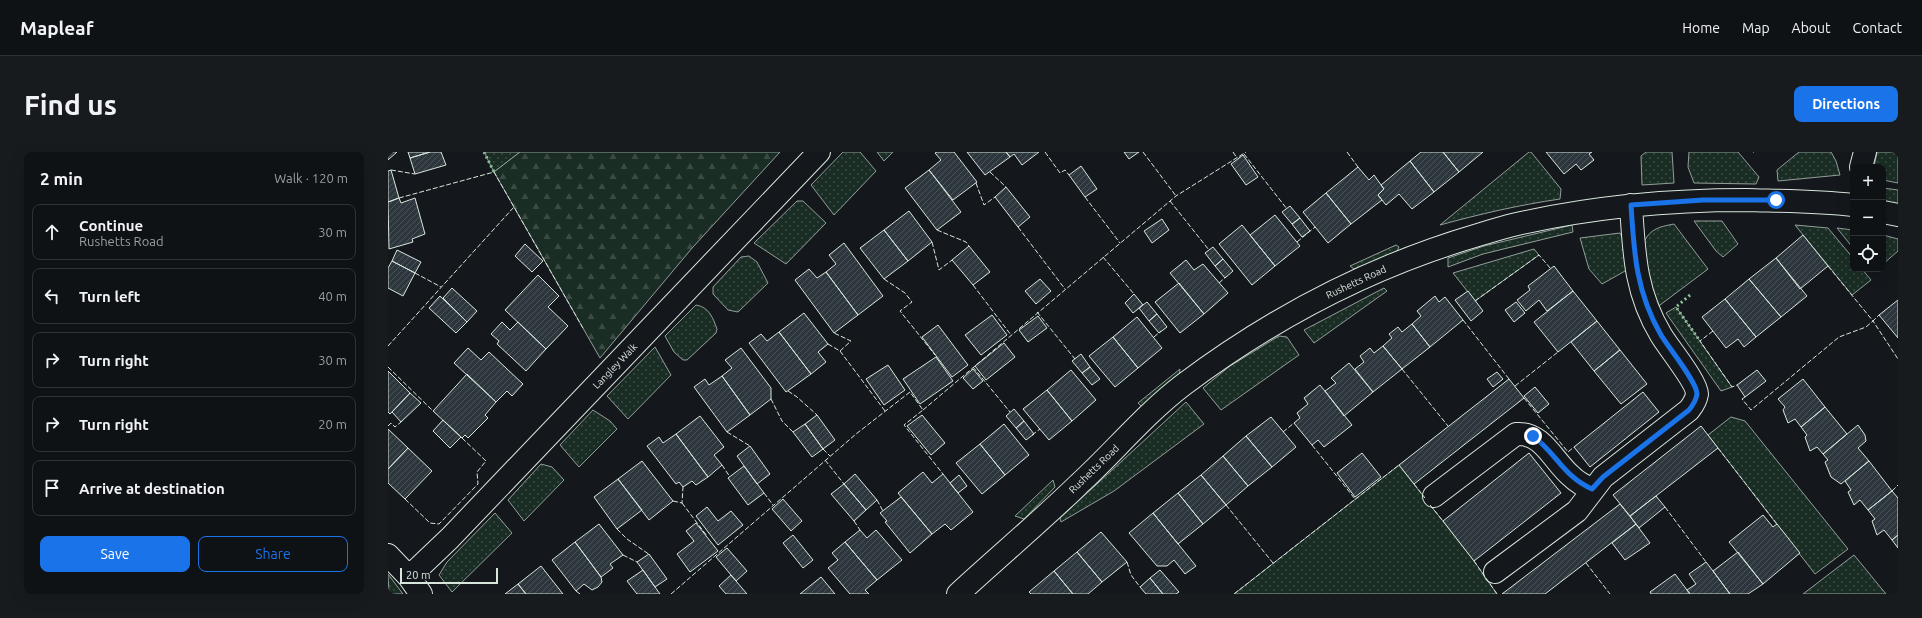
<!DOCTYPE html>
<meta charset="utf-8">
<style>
:root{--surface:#0f1215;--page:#181b1e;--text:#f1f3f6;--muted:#9b9ea0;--line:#2f3234;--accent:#1a73e8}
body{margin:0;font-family:Ubuntu,sans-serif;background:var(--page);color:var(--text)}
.controls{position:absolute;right:12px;top:12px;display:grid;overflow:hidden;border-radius:8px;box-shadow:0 4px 16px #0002}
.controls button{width:36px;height:36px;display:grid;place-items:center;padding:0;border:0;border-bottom:1px solid var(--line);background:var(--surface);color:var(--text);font:20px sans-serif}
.scale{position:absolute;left:12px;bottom:10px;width:98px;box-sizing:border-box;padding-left:4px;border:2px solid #d8e6dc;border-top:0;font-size:11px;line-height:14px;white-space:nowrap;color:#d8e6dc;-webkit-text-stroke:3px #14181c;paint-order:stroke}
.stop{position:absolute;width:12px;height:12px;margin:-9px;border:3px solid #1a73e8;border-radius:50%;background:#fff}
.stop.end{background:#1a73e8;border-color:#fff;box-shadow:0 1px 4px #0008}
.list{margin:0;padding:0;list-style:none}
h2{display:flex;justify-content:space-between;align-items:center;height:52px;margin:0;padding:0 16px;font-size:17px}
h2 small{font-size:13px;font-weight:400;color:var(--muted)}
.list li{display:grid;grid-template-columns:26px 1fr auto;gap:12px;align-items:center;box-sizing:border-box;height:56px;margin:0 8px 8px;padding:0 8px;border:1px solid var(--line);border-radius:8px}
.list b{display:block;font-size:15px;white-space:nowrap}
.list p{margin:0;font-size:13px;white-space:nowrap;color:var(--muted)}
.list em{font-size:13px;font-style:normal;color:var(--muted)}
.actions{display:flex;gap:8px;padding:12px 16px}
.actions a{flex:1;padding:9px 0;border:1px solid var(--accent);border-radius:8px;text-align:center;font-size:14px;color:var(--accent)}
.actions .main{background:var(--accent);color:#fff}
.icon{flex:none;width:22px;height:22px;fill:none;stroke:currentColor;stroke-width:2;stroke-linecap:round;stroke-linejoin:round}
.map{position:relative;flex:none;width:1510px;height:442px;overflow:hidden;border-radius:8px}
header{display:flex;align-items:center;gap:24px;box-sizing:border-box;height:56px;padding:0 20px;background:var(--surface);border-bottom:1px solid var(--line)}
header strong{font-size:19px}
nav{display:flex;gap:22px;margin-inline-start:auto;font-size:14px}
.intro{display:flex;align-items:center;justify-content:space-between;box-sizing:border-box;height:96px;padding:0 24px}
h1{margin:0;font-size:28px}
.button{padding:10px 18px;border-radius:8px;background:var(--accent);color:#fff;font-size:14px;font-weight:700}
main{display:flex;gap:24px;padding:0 24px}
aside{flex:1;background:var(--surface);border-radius:8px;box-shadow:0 4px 16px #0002}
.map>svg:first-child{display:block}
.green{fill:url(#green-dots);stroke:#939e99}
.forest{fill:url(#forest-firs);stroke:#939e99}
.building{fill:url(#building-hatch);stroke:#d8e6dc}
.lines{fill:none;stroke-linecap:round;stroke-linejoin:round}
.minor-casing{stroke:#d8e6dc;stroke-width:24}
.minor{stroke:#14181c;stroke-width:22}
.hedge{stroke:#8ac095;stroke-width:3;stroke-dasharray:2 3;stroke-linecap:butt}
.fence{stroke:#d8e6dc;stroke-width:1;stroke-dasharray:5 2;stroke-linecap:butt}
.route{stroke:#1a73e8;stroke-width:5}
.labels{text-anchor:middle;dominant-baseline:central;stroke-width:3;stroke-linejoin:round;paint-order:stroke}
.street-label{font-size:10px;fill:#d8e6dc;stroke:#14181c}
</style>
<header>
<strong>Mapleaf</strong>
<nav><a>Home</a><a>Map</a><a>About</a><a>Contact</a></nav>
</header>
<div class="intro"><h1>Find us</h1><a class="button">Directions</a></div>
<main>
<aside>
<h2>2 min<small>Walk · 120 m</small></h2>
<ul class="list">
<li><svg class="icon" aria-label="ahead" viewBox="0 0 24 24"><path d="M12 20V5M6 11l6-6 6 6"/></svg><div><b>Continue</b><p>Rushetts Road</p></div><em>30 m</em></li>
<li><svg class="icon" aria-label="left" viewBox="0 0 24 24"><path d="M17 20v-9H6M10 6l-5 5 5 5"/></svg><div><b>Turn left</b></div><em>40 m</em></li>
<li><svg class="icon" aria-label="right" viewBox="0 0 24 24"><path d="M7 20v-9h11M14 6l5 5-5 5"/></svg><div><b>Turn right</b></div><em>30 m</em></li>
<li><svg class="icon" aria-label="right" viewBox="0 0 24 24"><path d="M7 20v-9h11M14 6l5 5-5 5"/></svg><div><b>Turn right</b></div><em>20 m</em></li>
<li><svg class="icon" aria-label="arrive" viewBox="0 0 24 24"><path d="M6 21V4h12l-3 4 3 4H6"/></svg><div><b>Arrive at destination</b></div></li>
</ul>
<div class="actions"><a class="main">Save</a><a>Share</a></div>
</aside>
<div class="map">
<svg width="1510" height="442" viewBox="0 0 1510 442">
<defs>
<pattern id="green-dots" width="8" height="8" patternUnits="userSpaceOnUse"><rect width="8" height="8" fill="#1a2d24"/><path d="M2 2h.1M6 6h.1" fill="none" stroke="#3b4b43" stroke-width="1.8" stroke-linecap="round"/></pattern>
<pattern id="forest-firs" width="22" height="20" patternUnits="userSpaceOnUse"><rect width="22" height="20" fill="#1a2d24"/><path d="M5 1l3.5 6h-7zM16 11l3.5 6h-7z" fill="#3b4b43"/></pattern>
<pattern id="building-hatch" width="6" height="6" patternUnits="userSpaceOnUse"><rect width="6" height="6" fill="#2c363c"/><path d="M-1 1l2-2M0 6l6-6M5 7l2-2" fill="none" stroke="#4a5358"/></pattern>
</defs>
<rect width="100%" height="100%" fill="#14181c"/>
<path class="green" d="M96,0H132L106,20Z
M455,0H472L488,19L446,63L423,33Z
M489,0H505L496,9Z
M1141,0H1143L1173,37L1172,47C1131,53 1092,62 1052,73Z
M1258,0H1284L1286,31L1254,33L1253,4Z
M1301,0H1350L1371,25L1368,32L1306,31L1300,15Z
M1411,0H1443L1448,9L1452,23L1390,29L1389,18Z
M1489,0H1510V31L1495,28V15H1486Z
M1495,36L1510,38V53L1503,52L1495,48Z
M409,49H415L438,71L398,112L366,91Z
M1306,69H1334L1350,92L1335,105L1328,99Z
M1286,72L1320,117L1268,156L1254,94C1261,77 1270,75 1286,72Z
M1184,73L1185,80L1095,102L1060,115V106L1096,94Z
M1407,73L1440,76L1465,106V117H1474L1483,128L1464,143Z
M1449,76L1465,78V96Z
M1232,81L1236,89L1240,115L1237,119L1214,132L1201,117L1192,86Z
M1495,83L1510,87V99L1495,112Z
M1008,93L1011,95L1008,101L966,117L962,114Z
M1146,97L1151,103L1087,149L1065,121Z
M361,104L369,110L380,131L350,160L340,158L325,142V135L353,105Z
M996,136L999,139L926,191L916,178Z
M308,153C321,155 325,166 329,177L328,181L299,208H295L286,200L277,184Z
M1288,155L1344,235L1333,239L1278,161Z
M891,184L899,185L911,203L833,258L815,236L842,214Z
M267,195L283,223L240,267L219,244Z
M792,217L791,225L754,255L750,251Z
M798,250L816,272L726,339L673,370L672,366Z
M205,258L222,269L229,277L191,315L172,293Z
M1343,265L1357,269L1460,397L1427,422L1320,283Z
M153,312L164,315L176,328L136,369L120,348Z
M1011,313L1086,409L1109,442H846Z
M665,328L667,335L636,367L627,364Z
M107,361L124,381L64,440L51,423L59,410Z
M1466,403L1498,442H1415Z
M0,422L15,442H1Z"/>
<path class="forest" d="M132,0H392L305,95L212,206L106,20Z"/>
<path class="building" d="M0,0H9L0,8Z
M20,0H42L22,6Z
M42,0H53L58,13L27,22L22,6Z
M549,0H566L589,30L565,48L541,18L553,8L547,1Z
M579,0H618L622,5L597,23Z
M618,0H651L634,13L626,2L622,5Z
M736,0H751L741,7Z
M1033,0H1055L1071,20L1046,40L1022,9Z
M1055,0H1095L1071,20Z
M1158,0H1204L1201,2L1206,8L1193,18L1188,12L1176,22Z
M855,3L870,25L858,33L843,12Z
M1022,9L1046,40L1024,57L1011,42L998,53L990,43L996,37L993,33Z
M693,14L709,37L697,45L681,23Z
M970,15L981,28L986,23L996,37L990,43L994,48L963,72L938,41Z
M3,18L11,46L0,50V19Z
M541,18L573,60L549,78L517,36Z
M618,35L642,65L630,75L607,45Z
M938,41L963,72L940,91L915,60Z
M11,46L13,51L27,46L37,82L24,87L25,90L1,97L0,50Z
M902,54L912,66L904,72L894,60Z
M521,59L544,90L520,109L496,78Z
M887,63L912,94L887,114L862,83Z
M912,66L922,79L914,85L904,72Z
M774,67L781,78L764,91L756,79Z
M854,73L887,114L864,133L831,92Z
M496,78L520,109L496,127L472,96Z
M1415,83L1440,114L1412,137L1388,106Z
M456,91L495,144L470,163L438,120L448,112L441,103Z
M137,92L155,109L144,120L127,104Z
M581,94L602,120L585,133L564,108Z
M825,95L835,107L827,114L817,101Z
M9,98L33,110L27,121L4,109Z
M1388,106L1419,144L1393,165L1361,127Z
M835,107L845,119L837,126L827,114Z
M798,108L806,118L815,112L840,141L816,162L782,121Z
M4,109L27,121L15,144L0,136V116Z
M1166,114L1185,139L1159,159L1151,148L1138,159L1129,148L1142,138L1140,134Z
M421,117L429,126L438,120L470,163L446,181L407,128Z
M150,123L171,144L160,155L180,174L158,197L117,158Z
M652,127L663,139L648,152L637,139Z
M1361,127L1393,165L1368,185L1337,147Z
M791,131L816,162L792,181L767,150Z
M64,136L89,159L79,170L55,146Z
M1080,139L1095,159L1083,169L1067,148Z
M1185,139L1209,169L1170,200L1146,170Z
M746,142L755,153L745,161L737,151Z
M52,144L79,170L68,181L41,156Z
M1047,144L1051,150L1057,145L1075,168L1042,195L1024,172L1033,164L1029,159Z
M1337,147L1368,185L1356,195L1350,187L1338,196L1314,165Z
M1510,148V186L1491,163Z
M759,150L769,162L761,169L751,156Z
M1128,150L1137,161L1126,170L1117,158Z
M416,161L440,192L430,200L438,210L423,222L391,180Z
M769,162L779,175L771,181L761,169Z
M604,163L619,183L593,203L577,183Z
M650,164L659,176L640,190L631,178Z
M749,165L774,196L750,216L725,185Z
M1209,169L1232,198L1206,219L1183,190Z
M114,170L122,178L130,170L158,197L138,219L109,192L111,189L103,182Z
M1024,172L1042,195L1014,217L995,194L1004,186L1001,182L1010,175L1014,180Z
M550,173L580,213L564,225L534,185Z
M391,180L423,222L398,240L361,191L373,182L379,189Z
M725,185L750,216L727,235L701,204Z
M616,191L627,205L598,228L587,214Z
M995,194L1014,217L985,240L967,217L976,210L972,204L982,196L986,201Z
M80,196L93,208L101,200L135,232L124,244L119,239L108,250L66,211Z
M353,196L383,236V247L362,263L334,224L344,216L337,208Z
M1232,198L1259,232L1233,252L1206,219Z
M693,202L702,215L694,221L684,209Z
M548,205L565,229L532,252L515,227Z
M961,211L985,240L956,264L937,239L948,231L943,226Z
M500,213L517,238L496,253L478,227Z
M702,215L712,227L704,233L694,221Z
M585,217L595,229L585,237L575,226Z
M683,218L708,248L684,269L659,238Z
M1369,218L1378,229L1357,245L1349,233Z
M0,219L22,241L2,262L0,260Z
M1109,220L1115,227L1105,235L1099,227Z
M79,222L108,250L97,263L100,266L80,286L77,283L74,286L45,259Z
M334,224L362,263L339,280L306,235L317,227L321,233Z
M1121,227L1136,246L1026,332L1011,313Z
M1415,227L1437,255L1413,275L1407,267L1400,271L1395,258L1397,255L1390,247Z
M932,233L964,273L936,295L930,288L924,293L906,271L912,266L909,261L920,252L916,246Z
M1147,235L1161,252L1150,261L1136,244Z
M659,238L684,269L661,288L635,257Z
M1255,240L1271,260L1202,315L1186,295Z
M22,241L33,251L13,270L4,260Z
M1437,255L1459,282L1435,302L1429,295L1422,299L1417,285L1419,283L1413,275Z
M626,257L636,269L628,276L618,264Z
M429,263L447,288L435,297L417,272Z
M534,263L557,291L543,303L519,274Z
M312,264L336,295L326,303L334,313L320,325L288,282Z
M883,265L908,295L884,315L858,284Z
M55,268L73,285L62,296L45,279Z
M636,269L646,282L638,288L628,276Z
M417,272L435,297L424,305L405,280Z
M616,272L641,303L617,323L592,292Z
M1470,273L1477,283L1478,289L1470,296L1481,309L1453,332L1443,325L1437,310L1440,308L1435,302Z
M1313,274L1330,296L1242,364L1225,343Z
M0,277L20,296L0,317Z
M288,282L320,325L308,333L304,329L295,335L291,330L288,332L259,294L271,285L275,291Z
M858,284L884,315L860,334L835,304Z
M592,292L617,323L594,342L568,311Z
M362,294L382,322L369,332L349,304Z
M20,296L44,319L17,347L0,331V317Z
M974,301L993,325L967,345L949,321Z
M1141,301L1173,341L1086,409L1055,369Z
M835,304L860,334L838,353L813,323Z
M254,309L285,349L261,368L230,327Z
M1481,309L1504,339L1480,358L1472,348L1466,353L1460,340L1463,338L1457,329Z
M356,314L376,341L360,353L340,326Z
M535,320L544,331L555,322L585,360L563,378L557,372L544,382L510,341Z
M467,322L489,348L478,358L456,332Z
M571,323L579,334L570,341L562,331Z
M813,323L838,353L815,372L790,341Z
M230,327L254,358L229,377L206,345Z
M456,332L478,358L466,369L443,342Z
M1504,339L1510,346V383L1504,388L1496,378L1489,383L1484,369L1487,367L1480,358Z
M790,341L815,372L790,392L765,361Z
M1268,344L1277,355L1251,376L1242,364Z
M513,345L544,382L522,401L497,370L499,369L492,361Z
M395,347L414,369L403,379L384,357Z
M1232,352L1248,372L1157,442H1114Z
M319,355L330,369L343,359L355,373L330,393L308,364Z
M765,361L808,414L797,422L786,408L779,414H769L741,381Z
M1375,363L1385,375L1389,372L1412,401L1375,432L1341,390Z
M308,371L330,399L302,420L289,402L306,389L298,379Z
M211,372L235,403L222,412L225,416L213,425L187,390Z
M1248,372L1262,391L1237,408L1224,391Z
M472,378L479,386L488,378L514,408L489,428L457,390Z
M713,380L739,410L714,430L689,400Z
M405,383L425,408L415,416L395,391Z
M1510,383V396L1504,388Z
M187,390L213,425L214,430L210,435L204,438L196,432L188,439L164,408Z
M457,390L489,428L477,438L481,442H462L440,416L450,408L444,401Z
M339,396L359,419L348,429L328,405Z
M689,400L714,430L700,442H685L666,419Z
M1350,400L1375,432L1360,442H1342L1325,419Z
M261,402L279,427L267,435L249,410Z
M1318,410L1325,419L1342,442H1302L1299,438L1308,432L1301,422Z
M153,414L175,442H138L130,432Z
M255,418L267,435L272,442H249L239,429Z
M772,418L791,440L788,442H775L762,426Z
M666,419L685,442H643L641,440Z
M1287,422L1302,442H1263L1262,440Z
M343,423L348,429L359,442H338L331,434Z
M433,425L447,442H412Z
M762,426L775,442H758L752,435Z
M130,432L138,442H117Z"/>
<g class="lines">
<g class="minor-casing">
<path id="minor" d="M1473,15L1477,0
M1495,60L1510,63
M1046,344L1128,282C1155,280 1165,309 1183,324C1189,330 1196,334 1204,337
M0,403L21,425L33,442
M1107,420L1189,359L1215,325L1301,258C1305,253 1308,249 1309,242C1309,230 1280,195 1273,183C1247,140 1246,101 1243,53
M21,425L62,386L431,0
M570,442C610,405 652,370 691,332C726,300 757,262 795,233C883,167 984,114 1090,83C1103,79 1116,75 1129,72C1204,55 1281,48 1358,48C1393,49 1430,49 1465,53"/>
</g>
<use href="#minor" class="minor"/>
<path class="hedge" d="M96,0L106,20
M1302,143L1288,155L1312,189"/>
<path class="fence" d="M657,0L672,21L677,18L681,23
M755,0L788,44
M845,0L849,6
M959,0L970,15
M1365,0H1366
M856,2L899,57
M3,18L27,22
M602,20L618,35
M588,31L596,53L607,45
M697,45L732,91
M11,46L106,20L126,55
M782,49L821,98
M630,75L677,137
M549,78L578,90L581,94
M544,90L551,118L564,108
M909,90L927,75
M715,105L746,142
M1440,114L1485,169L1491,163
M27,121L53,135
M496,127L517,141L524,150L512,159L547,203
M831,131L839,124
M585,133L623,183
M1087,149L1151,103L1163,117
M649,160L687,207
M1075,168L1121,227
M1325,179L1312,189L1344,235L1349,233
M766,185L773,179
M440,192L452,199L463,189L446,181
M0,194L126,55L196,178
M452,199L497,259
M0,215L45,259
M585,215L622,260
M1014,217L1060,274
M1127,234L1170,200
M400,239L409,245L429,263
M1357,245L1354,247L1363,258L1451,185L1478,175L1485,169L1510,207
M1136,246L1180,300L1186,295
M383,247L394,269L405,280
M535,258L788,44L858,0
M0,274L3,271L7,275L13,270
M339,280L362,294
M895,280L906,271
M644,283L652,277
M924,293L967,347
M1330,296L1389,372
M435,297L442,304
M437,308L456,332
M334,313L342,325
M1026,332L1037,346
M1504,339L1510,333
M376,341L385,353
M17,347L42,371L51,372L90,332L89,320L98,309L74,286
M489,348L495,359
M285,349L294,351L295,335
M294,351L319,384
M838,353L885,411
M1042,353L1055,369
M1277,355L1318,410
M466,369L472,378
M229,377L239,387L262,403
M235,403L249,410
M1086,409L1109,442
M739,410L743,423L752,435
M1198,411L1222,442
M188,439L192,442
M283,442L468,282L522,240L535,258L516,273L555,322
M846,442L1011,313"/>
</g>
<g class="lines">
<path class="route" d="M1145,284C1168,301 1176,325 1204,337L1215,325L1301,258C1305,253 1308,249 1309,242C1309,230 1280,195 1273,183C1248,140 1246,101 1243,53L1315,48H1388"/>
</g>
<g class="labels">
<g class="street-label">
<text transform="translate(968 130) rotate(-25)">Rushetts Road</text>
<text transform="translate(227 214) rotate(-46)">Langley Walk</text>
<text transform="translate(706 317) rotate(-44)">Rushetts Road</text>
</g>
</g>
</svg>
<div class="controls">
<button>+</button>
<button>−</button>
<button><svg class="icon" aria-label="locate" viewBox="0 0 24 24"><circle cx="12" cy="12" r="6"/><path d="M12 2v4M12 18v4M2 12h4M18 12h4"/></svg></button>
</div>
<div class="scale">20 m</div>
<div class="stop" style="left:1388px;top:48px"></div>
<div class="stop end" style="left:1145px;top:284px"></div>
</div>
</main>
